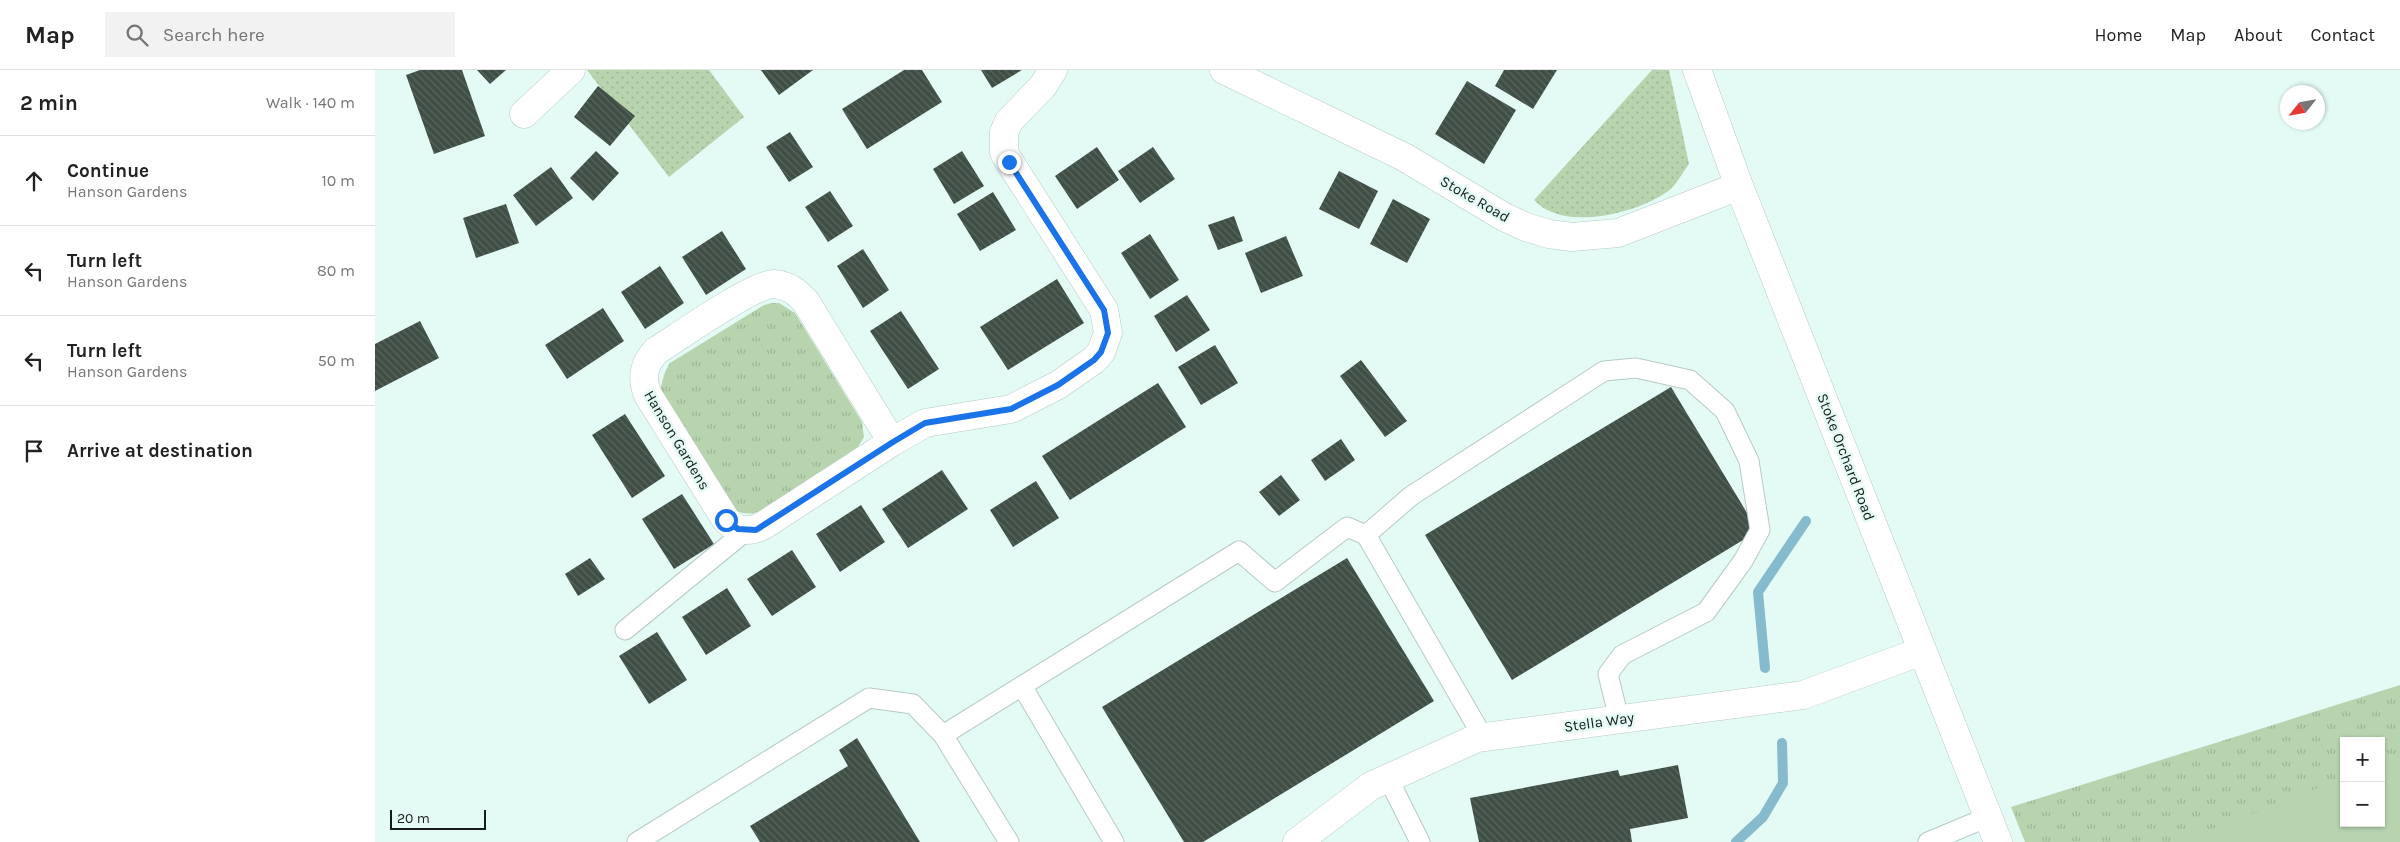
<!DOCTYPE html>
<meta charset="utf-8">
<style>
:root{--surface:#fff;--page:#f2f2f2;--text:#222;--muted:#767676;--line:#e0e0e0}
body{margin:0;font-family:Karla,sans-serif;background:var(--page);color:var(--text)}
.controls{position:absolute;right:15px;bottom:15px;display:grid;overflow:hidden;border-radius:0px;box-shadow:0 1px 4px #0004}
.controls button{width:45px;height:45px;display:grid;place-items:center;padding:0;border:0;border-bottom:1px solid var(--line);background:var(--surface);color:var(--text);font:25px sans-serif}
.compass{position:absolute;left:1905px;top:15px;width:45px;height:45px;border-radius:50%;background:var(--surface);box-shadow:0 1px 4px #0004;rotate:239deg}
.scale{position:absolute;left:15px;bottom:12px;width:96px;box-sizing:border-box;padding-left:5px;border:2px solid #151d1b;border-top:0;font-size:14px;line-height:18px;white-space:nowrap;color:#151d1b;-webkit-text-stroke:4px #e4faf5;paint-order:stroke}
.stop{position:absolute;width:15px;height:15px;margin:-11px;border:4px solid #1a73e8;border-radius:50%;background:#fff}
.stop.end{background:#1a73e8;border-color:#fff;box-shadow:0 1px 5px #0008}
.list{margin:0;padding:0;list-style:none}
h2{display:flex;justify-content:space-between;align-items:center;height:65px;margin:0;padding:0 20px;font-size:21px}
h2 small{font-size:16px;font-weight:400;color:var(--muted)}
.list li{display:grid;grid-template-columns:32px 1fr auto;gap:15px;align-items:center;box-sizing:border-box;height:90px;padding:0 20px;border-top:1px solid var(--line)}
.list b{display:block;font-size:19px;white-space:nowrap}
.list p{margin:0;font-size:16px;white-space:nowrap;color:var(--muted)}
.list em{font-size:16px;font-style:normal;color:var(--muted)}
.icon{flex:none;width:28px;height:28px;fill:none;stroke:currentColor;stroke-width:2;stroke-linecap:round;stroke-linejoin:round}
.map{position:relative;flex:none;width:2025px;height:772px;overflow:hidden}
header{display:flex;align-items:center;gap:30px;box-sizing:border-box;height:70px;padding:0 25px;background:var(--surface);border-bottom:1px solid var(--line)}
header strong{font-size:24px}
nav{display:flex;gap:28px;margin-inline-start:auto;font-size:18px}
.search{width:350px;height:45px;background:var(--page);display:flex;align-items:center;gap:12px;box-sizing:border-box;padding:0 18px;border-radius:0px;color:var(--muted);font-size:19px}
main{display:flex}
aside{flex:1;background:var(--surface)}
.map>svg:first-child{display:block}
.grass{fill:url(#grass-dots)}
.park{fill:url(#park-tufts);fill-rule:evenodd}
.garden{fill:#b7d4af}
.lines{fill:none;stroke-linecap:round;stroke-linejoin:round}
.stream{stroke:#86bbce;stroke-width:10}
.building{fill:url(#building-back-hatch)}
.service-casing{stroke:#b6cbc6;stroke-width:21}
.minor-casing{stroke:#b6cbc6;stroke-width:29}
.tertiary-casing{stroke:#b6cbc6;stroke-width:29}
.service{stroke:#fff;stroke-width:19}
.minor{stroke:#fff;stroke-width:28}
.tertiary{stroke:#fff;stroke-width:28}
.route{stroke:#1a73e8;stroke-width:6}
.labels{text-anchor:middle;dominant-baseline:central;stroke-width:5;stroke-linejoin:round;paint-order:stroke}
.street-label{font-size:15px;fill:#151d1b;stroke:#e4faf5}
</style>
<header>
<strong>Map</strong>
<div class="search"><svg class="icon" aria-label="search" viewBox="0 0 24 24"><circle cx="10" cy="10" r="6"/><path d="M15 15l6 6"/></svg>Search here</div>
<nav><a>Home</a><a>Map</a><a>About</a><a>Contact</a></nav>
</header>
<main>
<aside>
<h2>2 min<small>Walk · 140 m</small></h2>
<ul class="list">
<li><svg class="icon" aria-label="ahead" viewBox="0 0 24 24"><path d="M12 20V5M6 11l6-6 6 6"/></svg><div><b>Continue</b><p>Hanson Gardens</p></div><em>10 m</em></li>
<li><svg class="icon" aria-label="left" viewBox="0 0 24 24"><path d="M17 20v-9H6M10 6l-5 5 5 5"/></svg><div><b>Turn left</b><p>Hanson Gardens</p></div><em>80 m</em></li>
<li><svg class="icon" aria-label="left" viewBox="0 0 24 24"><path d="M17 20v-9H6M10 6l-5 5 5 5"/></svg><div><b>Turn left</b><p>Hanson Gardens</p></div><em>50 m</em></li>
<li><svg class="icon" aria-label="arrive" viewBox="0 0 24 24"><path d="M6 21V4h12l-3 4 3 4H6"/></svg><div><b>Arrive at destination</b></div></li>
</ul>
</aside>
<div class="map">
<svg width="2025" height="772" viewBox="0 0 2025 772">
<defs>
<pattern id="grass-dots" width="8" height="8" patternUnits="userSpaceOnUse" patternTransform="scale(1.25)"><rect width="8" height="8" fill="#b7d4af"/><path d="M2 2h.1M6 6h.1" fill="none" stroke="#9cb696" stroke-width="1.8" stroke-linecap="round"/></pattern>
<pattern id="park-tufts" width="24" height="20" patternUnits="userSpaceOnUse" patternTransform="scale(1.25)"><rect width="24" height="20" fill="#b7d4af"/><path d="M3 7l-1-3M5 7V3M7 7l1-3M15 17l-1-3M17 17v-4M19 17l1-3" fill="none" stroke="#9cb696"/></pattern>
<pattern id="building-back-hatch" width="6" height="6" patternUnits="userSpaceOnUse" patternTransform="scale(1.25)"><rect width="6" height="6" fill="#404f46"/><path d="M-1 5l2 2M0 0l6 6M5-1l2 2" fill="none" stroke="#58655d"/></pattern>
</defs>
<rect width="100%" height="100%" fill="#e4faf5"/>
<path class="grass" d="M212,0H334L369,47L294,107Z
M1277,0H1294L1314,94C1307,103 1301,116 1292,122C1260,144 1188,162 1159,130Z"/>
<path class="park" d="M397,233H404L420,243L487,352L489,367L480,382L385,441C375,445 368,444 358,440L285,320L290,302L295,293L389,235Z
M2025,615V772H1650L1636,737ZM1969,671H2006V753H1969Z"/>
<path class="garden" d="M2025,687V772H1804L1969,708V753H2006V694Z"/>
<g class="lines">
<path class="stream" d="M1390,598L1383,522L1431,451
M1361,772L1388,747L1408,713L1407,673"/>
</g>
<path class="building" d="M45,0H87L110,66L59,84L31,5Z
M102,0H131L115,14Z
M386,0H438L404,25Z
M529,0H547L567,32L492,79L467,39Z
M606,0H647L617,18Z
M1129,0H1182L1158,39L1120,16Z
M1092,11L1141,40L1109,94L1060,64Z
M223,16L260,46L235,76L199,47Z
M415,62L438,97L414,112L391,77Z
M722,77L744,110L702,139L680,106Z
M778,77L800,109L765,133L743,101Z
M221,81L244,103L218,131L195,108Z
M587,81L609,116L579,134L558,99Z
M176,97L198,128L161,156L138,125Z
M964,101L1003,121L984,159L944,139Z
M455,121L478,156L453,172L430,137Z
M618,122L641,160L605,181L582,144Z
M1018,129L1055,149L1032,193L995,174Z
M131,134L144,173L101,188L88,148Z
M859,146L868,171L843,180L833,155Z
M347,161L371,199L331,225L307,187Z
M775,164L804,210L775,229L746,183Z
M911,166L928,206L886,223L870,183Z
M488,179L514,220L488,238L462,196Z
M285,196L309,233L270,259L246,222Z
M682,209L709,253L633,300L605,257Z
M812,225L835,260L801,282L779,246Z
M228,238L249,271L192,309L170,275Z
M526,241L564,299L533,319L495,261Z
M45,251L64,288L0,321V274Z
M840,275L863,313L826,335L803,297Z
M986,290L1032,351L1010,367L965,306Z
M783,313L811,357L695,430L667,386Z
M1296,317L1383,461L1137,610L1050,465Z
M250,344L290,406L257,428L217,365Z
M966,369L980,390L950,411L936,390Z
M567,400L593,439L533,478L507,439Z
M906,405L925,430L904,446L884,422Z
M661,411L684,448L638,477L615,440Z
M307,424L339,474L299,499L267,449Z
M486,435L510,472L465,502L441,464Z
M417,480L441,517L397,546L372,509Z
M215,488L230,509L203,526L190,504Z
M972,488L1059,631L828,772H809L727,637Z
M352,518L376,556L331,585L307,547Z
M282,562L312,610L274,634L244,586Z
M482,668L545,772H385L375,756L473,696L464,680Z
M1303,695L1313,748L1255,759L1257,772H1104L1095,728L1243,700L1245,706Z"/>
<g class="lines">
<g class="service-casing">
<path id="service" d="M991,465L1036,426L1229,301L1261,298L1315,310L1350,341L1374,391L1385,460L1368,491L1331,542L1247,585L1233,604L1244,649
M250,560L371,461
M647,616L739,772
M1013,708L1045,772
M262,772L494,628L538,634L568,665
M634,772L568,665L864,481L900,512L972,457L991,465L1108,667
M1553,772L1613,747"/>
</g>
<g class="minor-casing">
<path id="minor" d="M849,0L1029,87L1129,147L1151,157L1174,164L1197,167L1243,163L1364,116
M149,44L196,0
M517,372L431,232C422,222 413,215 399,214C378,214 302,268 281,281C268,295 266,308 273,325L351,450C363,462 374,463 389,455L517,372L550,353L636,339L683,315L719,290L726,282L733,263L729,240L629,83V62L634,51L668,16L678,0
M922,772L996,716L1102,668L1428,625L1547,581"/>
</g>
<g class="tertiary-casing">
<path id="tertiary" d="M1322,0L1364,116L1623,772"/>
</g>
<use href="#service" class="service"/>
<use href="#minor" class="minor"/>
<use href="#tertiary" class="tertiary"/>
</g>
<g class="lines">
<path class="route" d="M351,450L363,459L381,460L518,372L550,353L636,339L683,315L719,290L726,282L733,263L729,240L634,92"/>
</g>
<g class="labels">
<g class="street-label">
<text transform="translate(1100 129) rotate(30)">Stoke Road</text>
<text transform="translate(302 370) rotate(59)">Hanson Gardens</text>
<text transform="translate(1471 387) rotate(69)">Stoke Orchard Road</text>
<text transform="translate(1224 652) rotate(-8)">Stella Way</text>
</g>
</g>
</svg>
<div class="controls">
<button>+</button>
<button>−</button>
</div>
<svg class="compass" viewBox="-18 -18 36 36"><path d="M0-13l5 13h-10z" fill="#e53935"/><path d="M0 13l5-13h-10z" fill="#767676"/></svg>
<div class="scale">20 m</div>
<div class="stop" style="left:351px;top:450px"></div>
<div class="stop end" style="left:634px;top:92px"></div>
</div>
</main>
